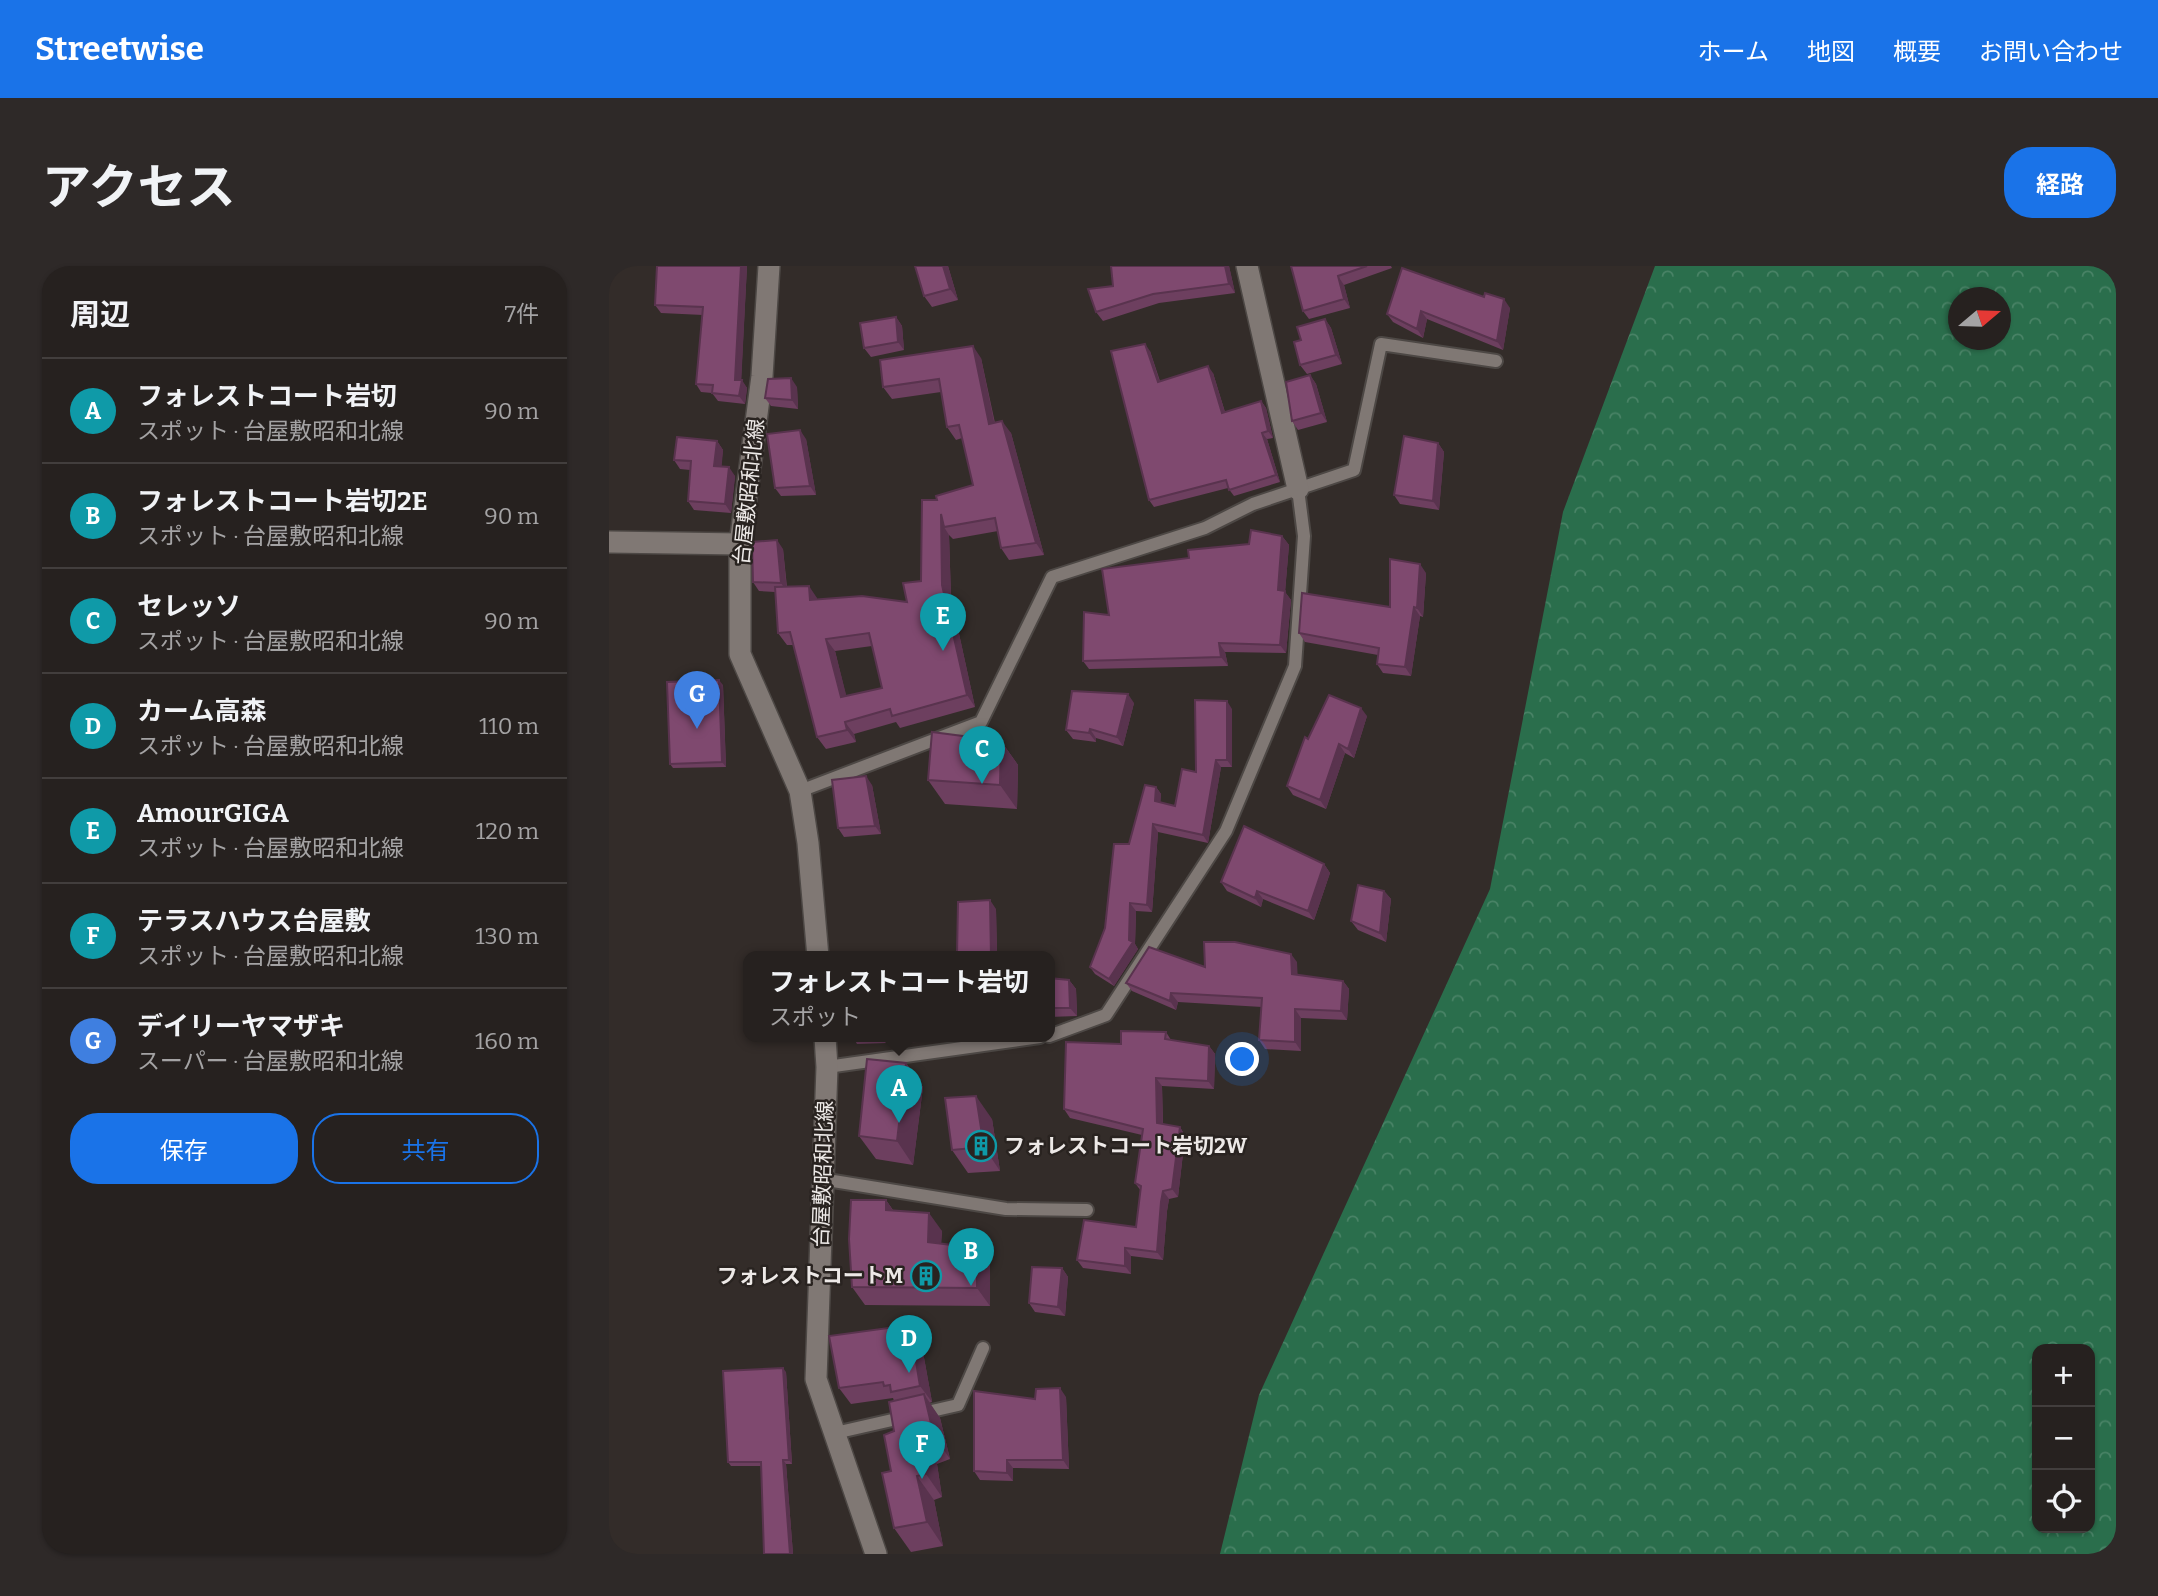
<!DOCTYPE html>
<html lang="ja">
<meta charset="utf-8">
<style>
:root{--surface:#26211f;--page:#2e2928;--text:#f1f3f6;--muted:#a4a3a4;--line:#423e3d;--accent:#1a73e8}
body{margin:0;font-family:Bitter,"Noto Sans JP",serif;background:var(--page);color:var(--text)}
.controls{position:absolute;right:21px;bottom:21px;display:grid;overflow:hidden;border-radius:14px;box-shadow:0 2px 5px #0004}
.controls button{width:63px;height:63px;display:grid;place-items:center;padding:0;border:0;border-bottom:2px solid var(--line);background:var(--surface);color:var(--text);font:35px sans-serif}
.compass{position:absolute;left:1339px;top:21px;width:63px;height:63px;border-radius:50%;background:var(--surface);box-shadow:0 2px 5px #0004;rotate:71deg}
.you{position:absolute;left:634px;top:794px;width:24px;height:24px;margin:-18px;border:5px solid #fff;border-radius:50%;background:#1a73e8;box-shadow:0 0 0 10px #1a73e833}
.badge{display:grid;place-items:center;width:46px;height:46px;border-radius:50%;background:var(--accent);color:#fff;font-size:23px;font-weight:700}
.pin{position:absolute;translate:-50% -58px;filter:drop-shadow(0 2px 4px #0008)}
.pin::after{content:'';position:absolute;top:37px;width:24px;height:21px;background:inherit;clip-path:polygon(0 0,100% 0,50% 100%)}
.popup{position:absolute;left:134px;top:685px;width:312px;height:91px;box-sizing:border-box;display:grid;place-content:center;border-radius:14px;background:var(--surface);filter:drop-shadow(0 2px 5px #0005);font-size:23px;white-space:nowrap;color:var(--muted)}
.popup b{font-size:26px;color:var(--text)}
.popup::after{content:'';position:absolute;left:50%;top:100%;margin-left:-14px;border:14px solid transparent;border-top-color:var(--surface)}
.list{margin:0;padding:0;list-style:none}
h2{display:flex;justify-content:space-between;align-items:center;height:91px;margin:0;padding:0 28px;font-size:30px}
h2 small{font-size:23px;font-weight:400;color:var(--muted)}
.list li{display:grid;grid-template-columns:46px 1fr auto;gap:21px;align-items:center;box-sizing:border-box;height:105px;padding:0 28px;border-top:2px solid var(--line)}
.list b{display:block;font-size:26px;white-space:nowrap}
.list p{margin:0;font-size:23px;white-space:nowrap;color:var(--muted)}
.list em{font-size:23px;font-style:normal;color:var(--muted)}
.actions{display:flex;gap:14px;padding:21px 28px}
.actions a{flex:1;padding:16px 0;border:2px solid var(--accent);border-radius:28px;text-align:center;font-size:24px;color:var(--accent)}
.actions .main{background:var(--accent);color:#fff}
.icon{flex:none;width:38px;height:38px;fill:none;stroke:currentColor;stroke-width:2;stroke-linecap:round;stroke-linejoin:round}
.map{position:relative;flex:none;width:1507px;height:1288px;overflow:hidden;border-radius:28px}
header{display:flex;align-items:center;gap:42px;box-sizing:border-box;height:98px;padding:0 35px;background:var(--accent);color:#fff}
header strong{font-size:33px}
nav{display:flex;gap:38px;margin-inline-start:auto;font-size:24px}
.intro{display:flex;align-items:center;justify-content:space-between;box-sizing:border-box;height:168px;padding:0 42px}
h1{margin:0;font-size:49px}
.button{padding:18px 32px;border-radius:28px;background:var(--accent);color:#fff;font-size:24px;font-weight:700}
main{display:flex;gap:42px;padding:0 42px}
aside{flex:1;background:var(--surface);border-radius:28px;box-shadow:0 2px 5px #0004}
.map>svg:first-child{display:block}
.forest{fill:url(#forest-crowns);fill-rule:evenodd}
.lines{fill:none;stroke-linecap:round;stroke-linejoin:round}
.lane-casing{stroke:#4d4845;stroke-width:16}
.street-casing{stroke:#4d4845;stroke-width:24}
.lane{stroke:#807874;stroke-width:12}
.street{stroke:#807874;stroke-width:21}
.wall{fill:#6d3f5f;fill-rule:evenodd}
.shaded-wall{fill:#59334e}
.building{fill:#7f496f;stroke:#59334e;stroke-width:2;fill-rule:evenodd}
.labels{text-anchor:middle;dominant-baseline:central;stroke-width:5;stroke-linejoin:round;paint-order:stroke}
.street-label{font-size:21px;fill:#ede9e7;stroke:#292320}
.poi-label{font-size:21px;font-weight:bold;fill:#ede9e7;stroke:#292320;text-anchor:start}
</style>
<header>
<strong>Streetwise</strong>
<nav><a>ホーム</a><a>地図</a><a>概要</a><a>お問い合わせ</a></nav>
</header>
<div class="intro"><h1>アクセス</h1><a class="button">経路</a></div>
<main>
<aside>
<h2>周辺<small>7件</small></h2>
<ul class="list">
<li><span class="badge" style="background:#0f9aa8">A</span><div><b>フォレストコート岩切</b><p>スポット · 台屋敷昭和北線</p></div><em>90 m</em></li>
<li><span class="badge" style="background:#0f9aa8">B</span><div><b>フォレストコート岩切2E</b><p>スポット · 台屋敷昭和北線</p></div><em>90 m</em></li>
<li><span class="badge" style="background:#0f9aa8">C</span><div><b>セレッソ</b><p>スポット · 台屋敷昭和北線</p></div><em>90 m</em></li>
<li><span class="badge" style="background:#0f9aa8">D</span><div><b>カーム高森</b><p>スポット · 台屋敷昭和北線</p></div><em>110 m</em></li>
<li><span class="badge" style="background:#0f9aa8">E</span><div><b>AmourGIGA</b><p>スポット · 台屋敷昭和北線</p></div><em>120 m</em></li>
<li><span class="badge" style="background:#0f9aa8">F</span><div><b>テラスハウス台屋敷</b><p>スポット · 台屋敷昭和北線</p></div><em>130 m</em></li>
<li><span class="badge" style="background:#3f7fe0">G</span><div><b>デイリーヤマザキ</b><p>スーパー · 台屋敷昭和北線</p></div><em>160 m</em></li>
</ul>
<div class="actions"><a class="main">保存</a><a>共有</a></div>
</aside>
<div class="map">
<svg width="1507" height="1288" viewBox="0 0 1507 1288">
<defs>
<pattern id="forest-crowns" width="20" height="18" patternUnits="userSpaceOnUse" patternTransform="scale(1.75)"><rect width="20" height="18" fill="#2a6e4c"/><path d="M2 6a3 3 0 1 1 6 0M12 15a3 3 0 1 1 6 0" fill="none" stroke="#498366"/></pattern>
</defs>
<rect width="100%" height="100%" fill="#332c29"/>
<path class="forest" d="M1046,0H1507V1288H611L650,1129L881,623L954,246ZM1350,32H1392V74H1350ZM1428,1083H1481V1262H1428Z"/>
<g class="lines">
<g class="lane-casing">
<path id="lane" d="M191,525L372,456L443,311L596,262L644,238L745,204L772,78L887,95
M440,770L497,749L617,565L686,400L695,270L689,223
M218,801L431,771
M212,913L397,943L478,944
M226,1167L349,1139L374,1082"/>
</g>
<g class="street-casing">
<path id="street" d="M160,0L153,110L131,278V388L191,525L199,577L209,691
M638,0L689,223
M0,276L131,278
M216,771L218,801L207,1113L267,1288"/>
</g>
<use href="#lane" class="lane"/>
<use href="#street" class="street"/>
</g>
<path class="wall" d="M138,0L132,114L138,122L136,138L109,135L103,127L92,126L87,118L94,49L52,47L46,39Z
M339,0L349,34L323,41L315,30Z
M502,0H620L626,27L550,37L494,55L487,46L504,20Z
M682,0H782L783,2L735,19L741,42L700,53L694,45Z
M793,2L901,42L894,84L818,53L814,72L784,56L778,48Z
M287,51L293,60L295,84L262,91L255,82Z
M716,53L722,62L733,98L698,108L691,99L692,74Z
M541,85L551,115L604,107L616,146L652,135L657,142L664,172L658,173L671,216L625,230L619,222L545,241L540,234Z
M372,92L386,157L402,167L435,289L400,294L392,282L389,265L344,273L340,269L342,331L366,441L291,462L287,456L245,468L247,476L217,483L208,471L185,379H178L169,367L166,326L150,325L144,316L174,283L178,321L208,332V333L298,336L312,315L328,234L364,219L353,172L347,174L338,161L332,126L283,133L274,121ZM263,380L273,422L237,430L226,385Z
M701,109L707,118L718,156L689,164L683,155Z
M188,121L189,143L162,140L156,132Z
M197,173L207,229L172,230L166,222Z
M108,175L114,184L112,200L126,210L122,247L85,244L79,235L81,204L71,203L65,194Z
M829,177L835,186L830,244L791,238L785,229Z
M673,270L680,279L676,326L682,334L677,387L616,386L619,400L480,403L474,395L500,349L640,278Z
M817,307L814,351L811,350L802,410L774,407L768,398L769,389L696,376L690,367L781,341Z
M114,419L117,501L64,502L61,498Z
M525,437L514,480L487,472V476L464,473L457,464Z
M623,443V501H612L599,577L549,566L543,646L527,645L526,678L529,683L505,720L486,708L481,701L496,662L520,578L547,521L552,528L551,537L566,540L587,506Z
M758,450L745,492L736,487L717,543L684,529L678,520L699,473Z
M392,475L409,499L408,543L336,538L319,514Z
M263,519L272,568L235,571L229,562Z
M715,598L721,607L705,654L654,633L652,641L618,625L612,616Z
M775,625L782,633L777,676L749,664L742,655Z
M387,643L388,691H350L348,689Z
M688,696V709L734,715L740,723L738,754L692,752V785L656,783L650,774L653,741L569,736L567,744L523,725L517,717L596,701Z
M440,712L460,714L467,723L468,750L440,751Z
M557,766L562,774L600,780L606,788L605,823L553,820L554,858L571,861L576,870L569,931L560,933L558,945L554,994L522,990V1008L474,1002L468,994L527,961L532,925L526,917L533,869L461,852L455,843Z
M244,771H307L308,776L248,778Z
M297,797L314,821L304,899L267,893L250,870Z
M383,853L391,905L359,907L343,884Z
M277,934L284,944L333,965L332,978L368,982L381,1000V1040L256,1039L243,1021Z
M453,1002L459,1011L456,1050L426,1046L420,1037Z
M301,1059L312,1075L323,1136L320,1137L331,1152L341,1193L328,1198L333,1231L325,1234L334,1280L302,1286L285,1262L282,1205L285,1165V1135L284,1132L242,1138L230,1122Z
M177,1106L183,1198H177L184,1288H155L152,1200H122L119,1196Z
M457,1131L460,1203L404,1202V1215L371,1214L365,1205L426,1133Z"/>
<path class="shaded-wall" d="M132,0H138L132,120L133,114L138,122L136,138L130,130L126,114Z
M334,0H339L349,34L341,23Z
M616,0H620L626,27L620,18Z
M729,10L735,19L741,42L735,33Z
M895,33L901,42L894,84L888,75Z
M812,45L818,53L814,72L808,63Z
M287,51L293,60L295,84L289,76Z
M716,53L722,62L733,98L727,89Z
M536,78L541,85L553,123L549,116Z
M364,80L372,92L388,170L380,158Z
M599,100L604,107L618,153L613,147Z
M701,109L707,118L718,156L712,147Z
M182,112L188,121L189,143L183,134Z
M652,135L657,142L664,172L659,165Z
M393,155L402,167L435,289L427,277Z
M191,164L197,173L207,229L201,220Z
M653,167L658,173L671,216L667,209Z
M108,175L114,184L112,209L105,200Z
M829,177L835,186L830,244L824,235Z
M120,201L126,210L122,247L116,238Z
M332,248L335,261L340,269L342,331L366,441L358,429L333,319Z
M673,270L680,279L676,326L682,334L677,387L671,379L669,324Z
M168,274L174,283L178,326L172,317Z
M811,298L817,307L814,351L808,342Z
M200,320L208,332L210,346L201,334Z
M805,341L811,350L802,410L796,401Z
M217,373L226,385L241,444L232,431Z
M610,377L616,386L619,400L612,391Z
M110,414L114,419L117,501L113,496Z
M519,428L525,437L514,480L508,471Z
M618,435L623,443V501L618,494Z
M752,442L758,450L745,492L739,483Z
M236,456L245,468L247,476L238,464Z
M481,463L487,472V476L480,467Z
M392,475L409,499L408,543L391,519Z
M730,478L736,487L717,543L711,534Z
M607,494L612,501L599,577L594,569Z
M257,510L263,519L272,568L266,560Z
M547,521L552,528L551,543L546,535Z
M544,558L549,566L543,646L538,639Z
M715,598L721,607L705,654L699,645Z
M648,625L654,633L652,641L646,632Z
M775,625L782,633L777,676L771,667Z
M381,634L387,643L388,691H382Z
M521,637L527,645L526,678L529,683L505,720L500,713L520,674Z
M682,688L688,696L689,717L683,708Z
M460,714L467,723L468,750L461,742Z
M734,715L740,723L738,754L732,745Z
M562,727L569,736L567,744L561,735Z
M686,743L692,752V785L686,776Z
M600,780L606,788L605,823L599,815Z
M297,797L314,821L304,899L288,875Z
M547,812L553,820L554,865L548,857Z
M367,830L383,853L391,905L375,881Z
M571,861L576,870L569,931L563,923Z
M554,925L560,933L558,945L554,994L548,986L552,936Z
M277,934L289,952L277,944Z
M320,947L333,965L331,994L319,976Z
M368,982L381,1000V1040L368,1022Z
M516,982L522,990V1008L516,1000Z
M453,1002L459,1011L456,1050L449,1041Z
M301,1059L312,1075L323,1136L311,1120Z
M174,1102L177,1106L183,1198L180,1194Z
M451,1122L457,1131L460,1203L454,1194Z
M315,1128L331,1152L341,1193L325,1170Z
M311,1174L328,1198L333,1231L317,1208Z
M174,1194L177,1198L184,1288H181Z
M398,1194L404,1202V1215L398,1207Z
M308,1210L325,1234L334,1280L318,1256Z"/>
<path class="building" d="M48,0H132L126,114H133L130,130L103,127L104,119L87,118L94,41L46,39Z
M306,0H334L341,23L315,30Z
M502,0H616L620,18L544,28L487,46L479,23L504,20Z
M682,0H758L729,10L735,33L694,45Z
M793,2L875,31L876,27L895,33L888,75L812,45L808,63L778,48Z
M287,51L289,76L255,82L251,57Z
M716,53L727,89L691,99L685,76L692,74L688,61Z
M536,78L549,116L599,100L613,147L652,135L659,165L653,167L667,209L620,224L617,214L540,234L502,85Z
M364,80L380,158L393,155L427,277L392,282L386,252L335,261L332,248L333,319L358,429L283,450L281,443L236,456L238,464L208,471L181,366L169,367L166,321L200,320L201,334L253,330L298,336L294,317L312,315L313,234H328L327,230L364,219L350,159L338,161L330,113L274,121L271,94ZM260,367L273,422L232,431L217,373Z
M701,109L712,147L683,155L677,116Z
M182,112L183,134L156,132L159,113Z
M191,164L201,220L166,222L158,168Z
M795,170L829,177L824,235L785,229Z
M68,171L108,175L105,200L120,201L116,238L79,235L82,195L65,194Z
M642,264L673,270L669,324L676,325L671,379L610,377L612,391L474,395L475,346L500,349L493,303L580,292L579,284L640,278Z
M168,274L172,317L144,316L143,276Z
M781,293L811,298L808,342L805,341L796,401L768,398L770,382L690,367L693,327L781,341Z
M110,414L113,496L61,498L58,416Z
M463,425L519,428L508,471L481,463L480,467L457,464Z
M720,429L752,442L739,483L730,478L711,534L678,520L696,471L699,473Z
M586,434L618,435V494H607L594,569L544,558L538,639L521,637L520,674L524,676L500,713L481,701L496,662L505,578H520L536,519L547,521L546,535L566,540L573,503L587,506Z
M323,466L392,475L391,519L319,514Z
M257,510L266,560L229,562L223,514Z
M635,560L715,598L699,645L648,625L646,632L612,616Z
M749,619L775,625L771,667L742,655Z
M381,634L382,691H361V688L348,689L349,636Z
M595,676H626L682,688L683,708L734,715L732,745L686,743V776L650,774L653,732L562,727L561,735L517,717L540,681L596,701Z
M440,712L460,714L461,742H440Z
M512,765L557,766L556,773L600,780L599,815L547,812L548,857L571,861L563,923L554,925L552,936L548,986L516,982V1000L468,994L475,954L527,961L532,920L526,917L534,863L455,843L457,776L512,778Z
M258,793L297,797L288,875L250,870Z
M367,830L375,881L343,884L336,832Z
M242,934H277V944L320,947L319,976L368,982V1022L243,1021L240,973Z
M423,1001L453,1002L449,1041L420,1037Z
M301,1059L311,1120L282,1126L281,1119L275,1120L274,1116L230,1122L220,1070Z
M174,1102L180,1194H174L181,1288H155L152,1196H119L114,1105Z
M451,1122L454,1194H398V1207L365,1205V1125L426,1133L427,1123Z
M315,1128L325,1170L311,1174L317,1208L308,1210L318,1256L285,1262L273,1207L282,1205L275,1169L285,1165L280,1136Z"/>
<defs>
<g id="building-ring" transform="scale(1.575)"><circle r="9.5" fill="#292320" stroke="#0f9aa8" stroke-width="1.5"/><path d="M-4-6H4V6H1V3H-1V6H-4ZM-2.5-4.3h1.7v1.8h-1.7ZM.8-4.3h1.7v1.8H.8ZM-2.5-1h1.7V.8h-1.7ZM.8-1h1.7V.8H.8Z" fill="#0f9aa8"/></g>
</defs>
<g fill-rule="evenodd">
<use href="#building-ring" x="372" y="880"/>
<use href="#building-ring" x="317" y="1010"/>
</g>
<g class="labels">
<g class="street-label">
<text transform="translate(140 226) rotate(-84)">台屋敷昭和北線</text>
<text transform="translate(214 908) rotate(-88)">台屋敷昭和北線</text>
</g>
<g class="poi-label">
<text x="395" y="880">フォレストコート岩切2W</text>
<text x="294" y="1010" text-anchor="end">フォレストコートM</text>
</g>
</g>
</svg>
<div class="controls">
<button>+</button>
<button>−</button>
<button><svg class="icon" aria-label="locate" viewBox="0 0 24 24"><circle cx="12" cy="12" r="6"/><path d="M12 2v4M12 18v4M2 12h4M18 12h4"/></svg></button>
</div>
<svg class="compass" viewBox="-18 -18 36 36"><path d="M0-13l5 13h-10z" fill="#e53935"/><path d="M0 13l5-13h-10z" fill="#a4a3a4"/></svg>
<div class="you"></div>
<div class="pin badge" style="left:290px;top:857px;background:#0f9aa8">A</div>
<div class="popup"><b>フォレストコート岩切</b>スポット</div>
<div class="pin badge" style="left:362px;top:1020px;background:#0f9aa8">B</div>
<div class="pin badge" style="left:373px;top:518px;background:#0f9aa8">C</div>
<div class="pin badge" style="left:300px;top:1107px;background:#0f9aa8">D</div>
<div class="pin badge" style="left:334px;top:385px;background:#0f9aa8">E</div>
<div class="pin badge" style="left:313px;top:1213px;background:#0f9aa8">F</div>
<div class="pin badge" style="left:88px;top:463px;background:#3f7fe0">G</div>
</div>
</main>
